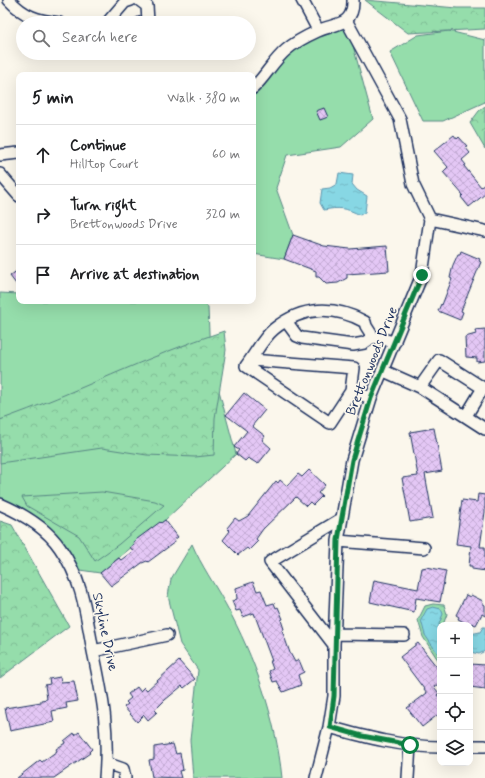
<!DOCTYPE html>
<meta charset="utf-8">
<style>
:root{--surface:#fff;--page:#f2f2f2;--text:#202124;--muted:#757577;--line:#e0e0e0}
body{margin:0;font-family:Mynerve,sans-serif;background:var(--page);color:var(--text)}
.controls{position:absolute;right:12px;bottom:12px;display:grid;overflow:hidden;border-radius:8px;box-shadow:0 4px 16px #0002}
.controls button{width:36px;height:36px;display:grid;place-items:center;padding:0;border:0;border-bottom:1px solid var(--line);background:var(--surface);color:var(--text);font:20px sans-serif}
.stop{position:absolute;width:12px;height:12px;margin:-9px;border:3px solid #0b8043;border-radius:50%;background:#fff}
.stop.end{background:#0b8043;border-color:#fff;box-shadow:0 1px 4px #0008}
.list{margin:0;padding:0;list-style:none}
h2{display:flex;justify-content:space-between;align-items:center;height:52px;margin:0;padding:0 16px;font-size:17px}
h2 small{font-size:13px;font-weight:400;color:var(--muted)}
.list li{display:grid;grid-template-columns:26px 1fr auto;gap:12px;align-items:center;box-sizing:border-box;height:60px;padding:0 16px;border-top:1px solid var(--line)}
.list b{display:block;font-size:15px;white-space:nowrap}
.list p{margin:0;font-size:13px;white-space:nowrap;color:var(--muted)}
.list em{font-size:13px;font-style:normal;color:var(--muted)}
.icon{flex:none;width:22px;height:22px;fill:none;stroke:currentColor;stroke-width:2;stroke-linecap:round;stroke-linejoin:round}
.map{position:relative;flex:none;width:485px;height:778px;overflow:hidden}
.search{position:absolute;background:var(--surface);box-shadow:0 4px 16px #0002;left:16px;top:16px;width:240px;height:44px;display:flex;align-items:center;gap:10px;box-sizing:border-box;padding:0 14px;border-radius:22px;color:var(--muted);font-size:15px}
.panel{position:absolute;background:var(--surface);box-shadow:0 4px 16px #0002;left:16px;top:72px;width:240px;height:232px;border-radius:8px}
.map>svg:first-child{display:block}
.green{fill:#95ddab;stroke:#588684}
.forest{fill:url(#forest-crowns);stroke:#588684}
.water{fill:url(#water-ripples);stroke:#5c94ae}
.building{fill:url(#building-cross-hatch);stroke:#1b2f5e}
.lines{fill:none;stroke-linecap:round;stroke-linejoin:round}
.minor-casing{stroke:#1b2f5e;stroke-width:14}
.minor{stroke:#fbf7ec;stroke-width:11}
.route{stroke:#0b8043;stroke-width:5}
.labels{text-anchor:middle;dominant-baseline:central;stroke-width:3.5;stroke-linejoin:round;paint-order:stroke}
.street-label{font-size:14px;fill:#1b2f5e;stroke:#fbf7ec}
</style>
<div class="map">
<svg width="485" height="778" viewBox="0 0 485 778">
<defs>
<pattern id="forest-crowns" width="20" height="18" patternUnits="userSpaceOnUse"><rect width="20" height="18" fill="#95ddab"/><path d="M2 6a3 3 0 1 1 6 0M12 15a3 3 0 1 1 6 0" fill="none" stroke="#80be96"/></pattern>
<pattern id="water-ripples" width="26" height="14" patternUnits="userSpaceOnUse"><rect width="26" height="14" fill="#87d7e4"/><path d="M2 4q2-2 4 0t4 0M15 11q2-2 4 0t4 0" fill="none" stroke="#74b9c6"/></pattern>
<pattern id="building-cross-hatch" width="8" height="8" patternUnits="userSpaceOnUse"><rect width="8" height="8" fill="#e4c7f5"/><path d="M0 0l8 8M0 8l8-8" fill="none" stroke="#c3abd4"/></pattern>
</defs>
<rect width="100%" height="100%" fill="#fbf7ec"/>
<filter id="ink" filterUnits="userSpaceOnUse"><feTurbulence type="fractalNoise" baseFrequency=".025" numOctaves="2"/><feDisplacementMap in="SourceGraphic" scale="8" xChannelSelector="R" yChannelSelector="G"/><feConvolveMatrix kernelMatrix="1 2 1 2 8 2 1 2 1" color-interpolation-filters="sRGB"/></filter>
<g filter="url(#ink)">
<path class="green" d="M346,20L373,119L341,147L287,155L276,188L293,235L284,259L253,254V88L285,51Z
M449,31L485,40V102L443,121H423L390,52L418,35Z
M0,293L19,294V301H204L208,308L210,357L236,454L165,520L100,573L73,569L60,547L0,504Z
M192,544C201,565 215,585 226,605C255,658 276,718 282,778H193L190,740L198,670L180,644L168,596L171,579Z
M433,604L444,605L447,614L443,625H440V663L423,637L418,620L425,606Z"/>
<path class="forest" d="M365,0L457,8H485V29L408,33Z
M485,106V149L470,123L479,111Z
M224,331L226,350L215,418L214,455L195,457L147,455L102,448L0,463V420C76,393 147,356 224,331Z
M102,492L155,501L164,505L119,544L95,561L79,536L27,506L22,497Z
M0,521L12,525L69,626L0,678Z"/>
<path class="water" d="M339,173L353,175L352,184L357,190L367,196L365,212L360,215C347,208 338,207 324,210L320,203L322,189L330,188L337,184Z
M433,607L441,609L443,614L439,624L440,657L425,635L421,620L427,609Z
M483,627H485V651L479,654L470,652V634L480,632Z"/>
<path class="building" d="M324,108L328,117L320,120L316,111Z
M454,135L457,139L459,137L467,146L465,147L470,153L462,160L466,165L464,166L481,187L485,184V194L469,207L461,197L463,195L443,172L448,167L434,151Z
M293,235L324,246L350,249L387,246L389,271L347,274V278L338,283L326,284L319,277H316V271L284,259Z
M461,251L480,259L479,261L481,262L461,311L463,312L460,320L438,311L441,304L442,305L452,279L450,278L453,265L458,254H460Z
M19,269V288L10,276Z
M485,329V361L477,362V358L466,357L465,337L476,334L475,330Z
M244,393L265,410L252,426L265,436L262,440L271,448L258,464L248,458L245,461L236,454L239,450L234,447L247,431L226,415Z
M434,428L442,471L425,474L433,518L410,522L402,478L418,476L410,432Z
M309,470L325,485L318,493L322,496L313,505L310,502L306,506L296,497L263,529L256,539L258,541L249,550L247,548L238,555L223,540L230,531L227,528L235,518L239,521L248,516L276,481L278,483L280,480L287,486L298,474L302,477Z
M478,494L485,495V512L480,547H485V571L472,569V566H469L471,546L456,544L462,500L477,502Z
M165,520L178,537L174,540L175,542L148,562L147,561L142,563L111,586L100,573L119,558L121,560L133,551L130,547L134,544L133,542L160,522L161,523Z
M427,567L446,571L440,602L416,598L414,612L370,602L374,580L418,589L422,568Z
M253,582L257,591L261,590L267,605L274,603L276,608L278,607L283,619L281,620L284,629L282,630L290,653L295,662L299,660L304,672L298,675L301,685L283,692L277,681L273,682L269,671L273,669L270,661H272L254,613L243,617L240,610L236,611L232,601L237,599L236,588Z
M466,595L470,597L471,595L483,601L482,603L485,605V616L482,614L476,625L471,623L470,625L458,619L459,617L456,615Z
M418,643L440,671V683L434,687L439,693L437,695L440,699V713L422,727L407,708L427,693L400,657Z
M179,661L195,679L184,688L182,686L165,700L155,710L157,712L148,720L144,715L137,722L124,707L128,704L126,702L131,698L128,694L137,687L140,691L144,687L147,690Z
M470,664L485,665V689L470,687Z
M60,677L61,682L74,681L78,701L66,703L67,708L52,711L54,722L10,731L5,708L41,702V700L47,699L45,685L50,684L49,679Z
M79,732L92,749L89,752L90,753L54,778H17L40,760L42,762L57,751L56,749L65,743L64,741L74,733L75,735Z
M173,744L176,754L180,753L183,770L179,771L181,778L152,777L149,760L154,759V747Z"/>
<g class="lines">
<g class="minor-casing">
<path id="minor" d="M9,0C25,17 37,20 59,23
M139,0L147,6L148,21L140,23
M302,0L318,30
M107,23L125,2L131,0
M253,88C265,77 273,61 286,50C294,43 307,36 318,31C334,23 354,27 353,0
M0,155L19,153
M0,174L19,196
M430,219L485,231
M286,321L297,336L302,338L353,345L364,343L373,337L395,342
M251,360L354,368L351,391L330,423L246,366C255,354 263,338 274,329C302,306 334,305 365,322L366,326L373,337
M384,371L420,387L485,429
M420,387L439,360L483,388L466,416
M351,391L371,398
M0,504C23,514 46,527 60,548C83,581 86,614 93,651C103,698 109,730 105,778
M338,541L424,548
M334,634L404,635
M334,645L270,562L341,519
M93,651L167,635
M329,727C365,737 403,747 440,747
M470,746H485
M106,763L123,769L125,778
M316,778L329,727L334,696V645L338,541L352,460L371,398L422,275L430,219L413,184L400,119L346,20
M408,778L410,745"/>
</g>
<use href="#minor" class="minor"/>
</g>
</g>
<g class="lines" filter="url(#ink)">
<path class="route" d="M410,745L362,736L330,727L334,696L338,540L352,460L371,398L422,275"/>
</g>
<g class="labels">
<g class="street-label">
<text transform="translate(372 361) rotate(-68)">Brettonwoods Drive</text>
<text transform="translate(105 632) rotate(78)">Skyline Drive</text>
</g>
</g>
</svg>
<div class="controls">
<button>+</button>
<button>−</button>
<button><svg class="icon" aria-label="locate" viewBox="0 0 24 24"><circle cx="12" cy="12" r="6"/><path d="M12 2v4M12 18v4M2 12h4M18 12h4"/></svg></button>
<button><svg class="icon" aria-label="layers" viewBox="0 0 24 24"><path d="M12 4l9 5-9 5-9-5zM3 14l9 5 9-5"/></svg></button>
</div>
<div class="stop" style="left:410px;top:745px"></div>
<div class="stop end" style="left:422px;top:275px"></div>
<div class="search"><svg class="icon" aria-label="search" viewBox="0 0 24 24"><circle cx="10" cy="10" r="6"/><path d="M15 15l6 6"/></svg>Search here</div>
<section class="panel">
<h2>5 min<small>Walk · 380 m</small></h2>
<ul class="list">
<li><svg class="icon" aria-label="ahead" viewBox="0 0 24 24"><path d="M12 20V5M6 11l6-6 6 6"/></svg><div><b>Continue</b><p>Hilltop Court</p></div><em>60 m</em></li>
<li><svg class="icon" aria-label="right" viewBox="0 0 24 24"><path d="M7 20v-9h11M14 6l5 5-5 5"/></svg><div><b>Turn right</b><p>Brettonwoods Drive</p></div><em>320 m</em></li>
<li><svg class="icon" aria-label="arrive" viewBox="0 0 24 24"><path d="M6 21V4h12l-3 4 3 4H6"/></svg><div><b>Arrive at destination</b></div></li>
</ul>
</section>
</div>
